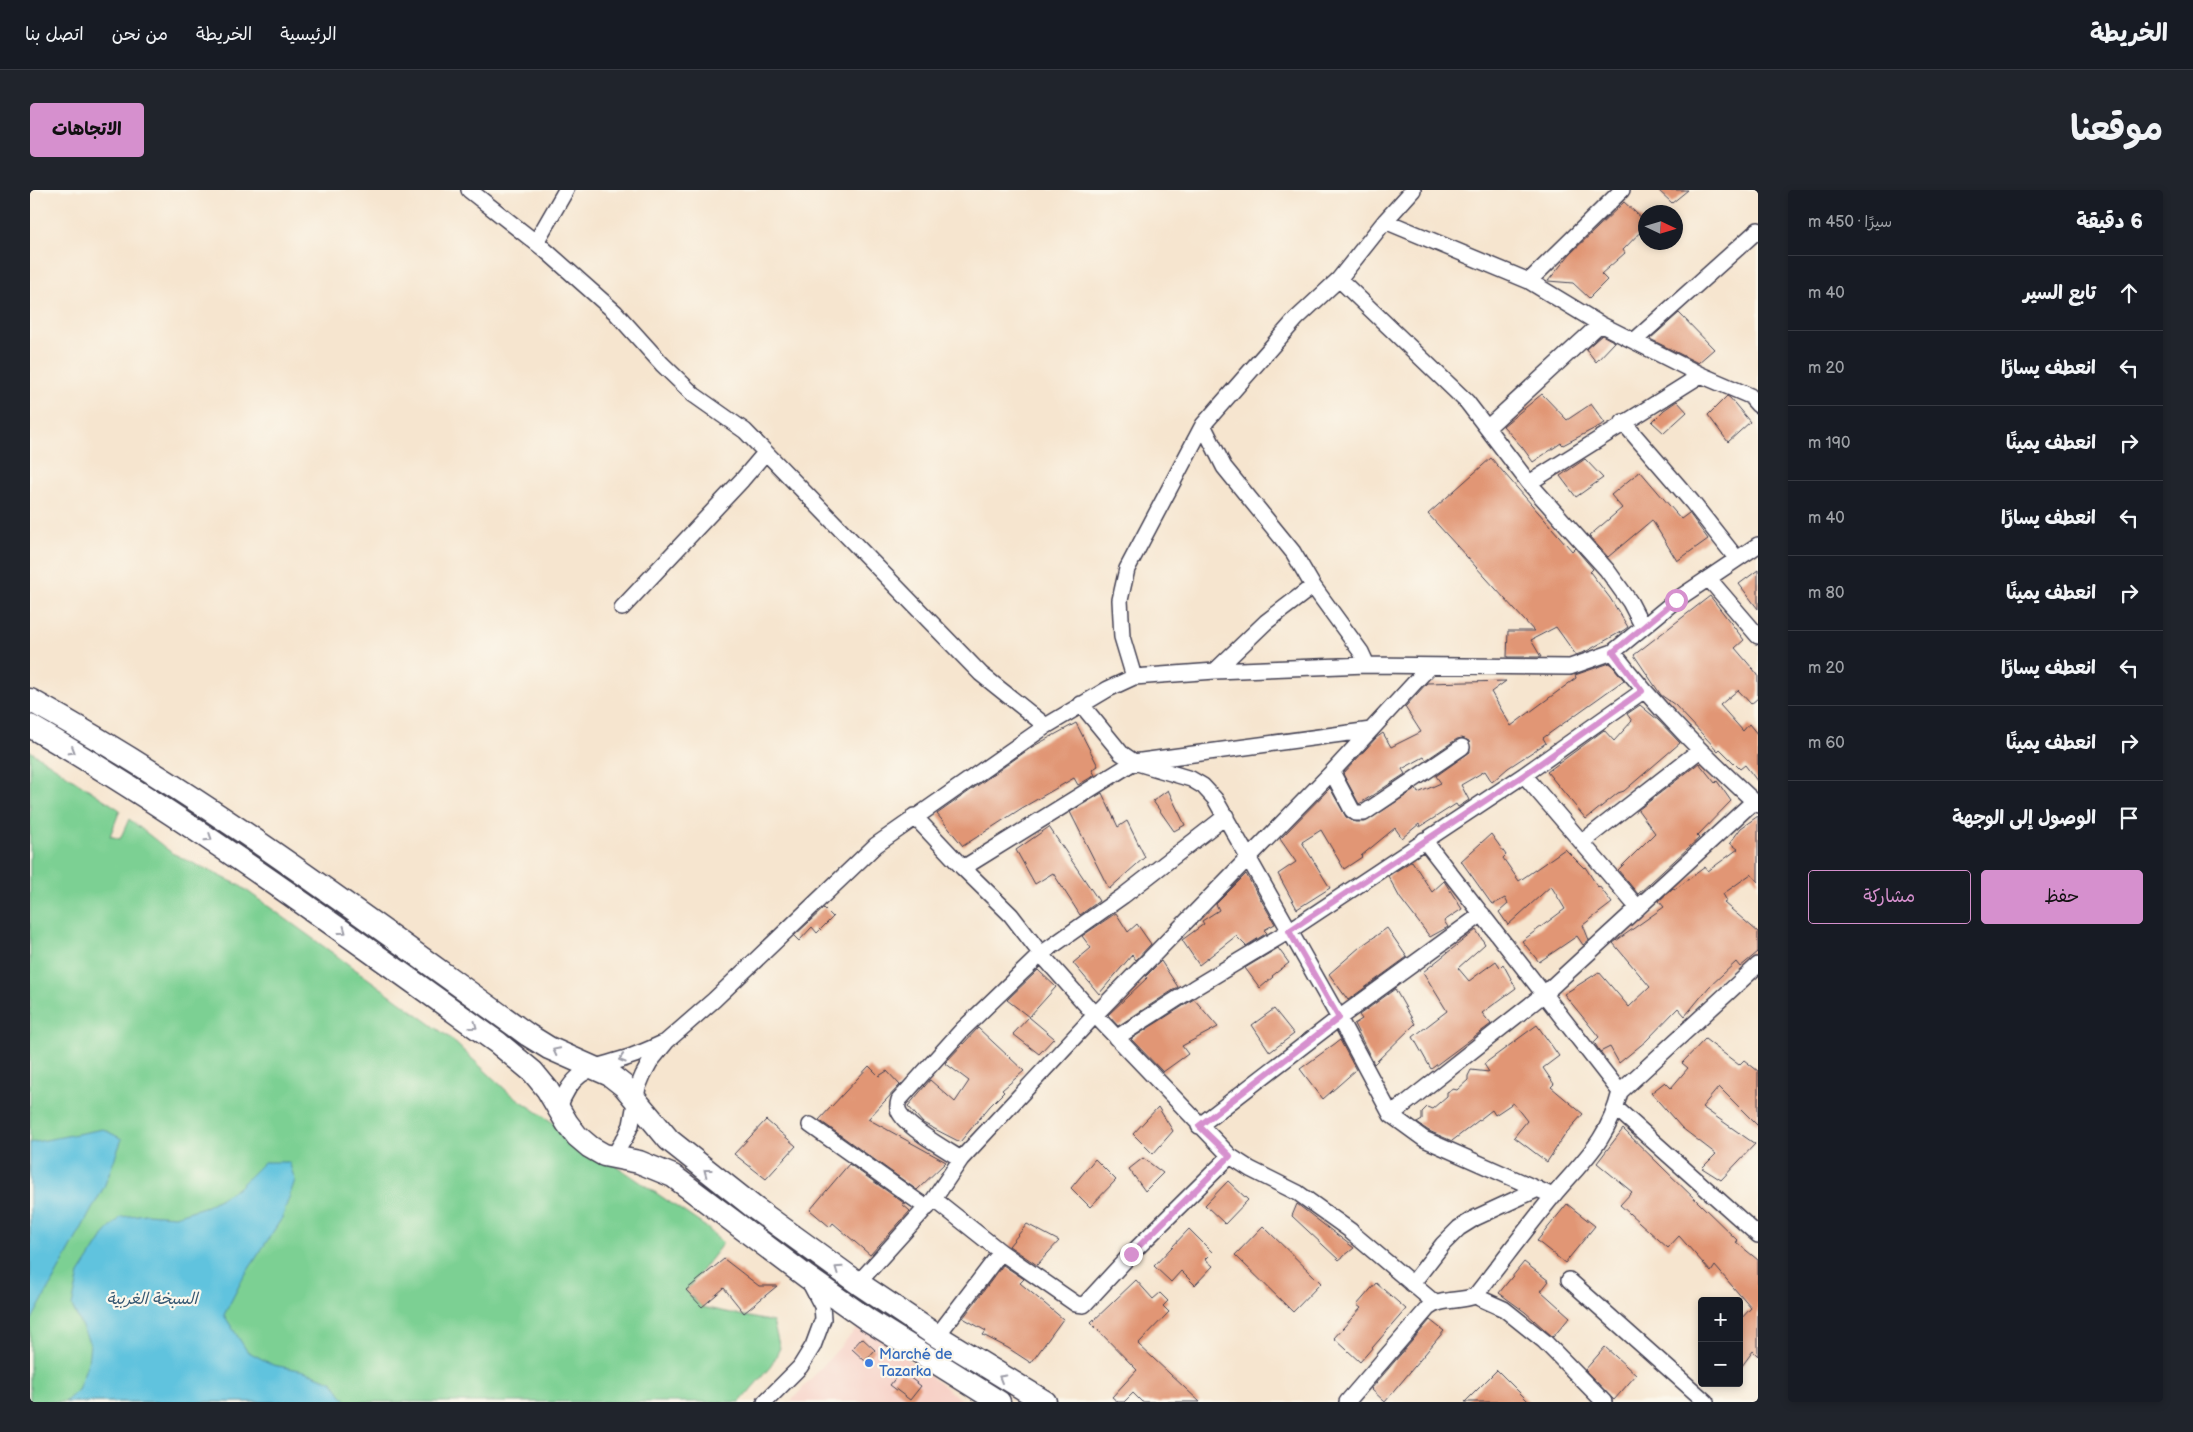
<!DOCTYPE html>
<html lang="ar">
<meta charset="utf-8">
<style>
:root{--surface:#171b24;--page:#20242c;--text:#f1f3f6;--muted:#9ea1a6;--line:#363941;--accent:#d690ce}
body{margin:0;font-family:"Balsamiq Sans","Playpen Sans Arabic",sans-serif;background:var(--page);color:var(--text);direction:rtl}
.controls{position:absolute;right:15px;bottom:15px;display:grid;overflow:hidden;border-radius:5px;box-shadow:0 2px 8px #0003}
.controls button{width:45px;height:45px;display:grid;place-items:center;padding:0;border:0;border-bottom:1px solid var(--line);background:var(--surface);color:var(--text);font:25px sans-serif}
.compass{position:absolute;left:1608px;top:15px;width:45px;height:45px;border-radius:50%;background:var(--surface);box-shadow:0 2px 8px #0003;rotate:94deg}
.stop{position:absolute;width:15px;height:15px;margin:-11px;border:4px solid #d690ce;border-radius:50%;background:#fff}
.stop.end{background:#d690ce;border-color:#fff;box-shadow:0 1px 5px #0008}
.list{margin:0;padding:0;list-style:none}
h2{display:flex;justify-content:space-between;align-items:center;height:65px;margin:0;padding:0 20px;font-size:21px}
h2 small{font-size:16px;font-weight:400;color:var(--muted)}
.list li{display:grid;grid-template-columns:32px 1fr auto;gap:15px;align-items:center;box-sizing:border-box;height:75px;padding:0 20px;border-top:1px solid var(--line)}
.list b{display:block;font-size:19px;white-space:nowrap}
.list em{font-size:16px;font-style:normal;color:var(--muted)}
.actions{display:flex;gap:10px;padding:15px 20px}
.actions a{flex:1;padding:11px 0;border:1px solid var(--accent);border-radius:5px;text-align:center;font-size:18px;color:var(--accent)}
.actions .main{background:var(--accent);color:#111}
.icon{flex:none;width:28px;height:28px;fill:none;stroke:currentColor;stroke-width:2;stroke-linecap:round;stroke-linejoin:round}
.map{position:relative;flex:none;width:1728px;height:1212px;overflow:hidden;direction:ltr;border-radius:5px}
header{display:flex;align-items:center;gap:30px;box-sizing:border-box;height:70px;padding:0 25px;background:var(--surface);border-bottom:1px solid var(--line)}
header strong{font-size:24px}
nav{display:flex;gap:28px;margin-inline-start:auto;font-size:18px}
.intro{display:flex;align-items:center;justify-content:space-between;box-sizing:border-box;height:120px;padding:0 30px}
h1{margin:0;font-size:35px}
.button{padding:12px 22px;border-radius:5px;background:var(--accent);color:#111;font-size:18px;font-weight:700}
main{display:flex;gap:30px;padding:0 30px}
aside{flex:1;background:var(--surface);border-radius:5px;box-shadow:0 2px 8px #0003}
.map>svg:first-child{display:block}
.built{fill:#f7d1c7}
.green{fill:#7bd093;stroke:#4e7967}
.water{fill:#60c3de;stroke:#41728c}
.building{fill:#e19674}
.lines{fill:none;stroke-linecap:round;stroke-linejoin:round}
.minor-casing{stroke:#423f51;stroke-width:18}
.highway-casing{stroke:#423f51;stroke-width:25}
.minor{stroke:#fff;stroke-width:15}
.highway{stroke:#fff;stroke-width:22}
.oneway{stroke:#9c9ca7}
.route{stroke:#d690ce;stroke-width:6}
.shop-dot{fill:#3f7fe0;stroke:#fbf7ec;stroke-width:2}
.labels{text-anchor:middle;dominant-baseline:central;stroke-width:4.5;stroke-linejoin:round;paint-order:stroke}
.shop-label{font-size:15px;fill:#366cbe;stroke:#fbf7ec;text-anchor:start}
.water-label{font-size:16px;font-style:italic;fill:#385a74;stroke:#fbf7ec}
</style>
<header>
<strong>الخريطة</strong>
<nav><a>الرئيسية</a><a>الخريطة</a><a>من نحن</a><a>اتصل بنا</a></nav>
</header>
<div class="intro"><h1>موقعنا</h1><a class="button">الاتجاهات</a></div>
<main>
<aside>
<h2>6 دقيقة<small>سيرًا · 450 m</small></h2>
<ul class="list">
<li><svg class="icon" aria-label="ahead" viewBox="0 0 24 24"><path d="M12 20V5M6 11l6-6 6 6"/></svg><div><b>تابع السير</b></div><em>40 m</em></li>
<li><svg class="icon" aria-label="left" viewBox="0 0 24 24"><path d="M17 20v-9H6M10 6l-5 5 5 5"/></svg><div><b>انعطف يسارًا</b></div><em>20 m</em></li>
<li><svg class="icon" aria-label="right" viewBox="0 0 24 24"><path d="M7 20v-9h11M14 6l5 5-5 5"/></svg><div><b>انعطف يمينًا</b></div><em>190 m</em></li>
<li><svg class="icon" aria-label="left" viewBox="0 0 24 24"><path d="M17 20v-9H6M10 6l-5 5 5 5"/></svg><div><b>انعطف يسارًا</b></div><em>40 m</em></li>
<li><svg class="icon" aria-label="right" viewBox="0 0 24 24"><path d="M7 20v-9h11M14 6l5 5-5 5"/></svg><div><b>انعطف يمينًا</b></div><em>80 m</em></li>
<li><svg class="icon" aria-label="left" viewBox="0 0 24 24"><path d="M17 20v-9H6M10 6l-5 5 5 5"/></svg><div><b>انعطف يسارًا</b></div><em>20 m</em></li>
<li><svg class="icon" aria-label="right" viewBox="0 0 24 24"><path d="M7 20v-9h11M14 6l5 5-5 5"/></svg><div><b>انعطف يمينًا</b></div><em>60 m</em></li>
<li><svg class="icon" aria-label="arrive" viewBox="0 0 24 24"><path d="M6 21V4h12l-3 4 3 4H6"/></svg><div><b>الوصول إلى الوجهة</b></div></li>
</ul>
<div class="actions"><a class="main">حفظ</a><a>مشاركة</a></div>
</aside>
<div class="map">
<svg width="1728" height="1212" viewBox="0 0 1728 1212">
<rect width="100%" height="100%" fill="#fbf7ec"/>
<filter id="ink" filterUnits="userSpaceOnUse"><feTurbulence type="fractalNoise" baseFrequency=".02" numOctaves="2"/><feDisplacementMap in="SourceGraphic" scale="10" xChannelSelector="R" yChannelSelector="G"/><feConvolveMatrix kernelMatrix="1 2 1 2 8 2 1 2 1" color-interpolation-filters="sRGB"/></filter>
<filter id="wash" filterUnits="userSpaceOnUse"><feTurbulence type="fractalNoise" baseFrequency=".0096" numOctaves="4" result="noise"/><feDisplacementMap in="SourceGraphic" scale="20" xChannelSelector="R" yChannelSelector="G"/><feGaussianBlur stdDeviation="1.12" result="paint"/><feColorMatrix in="noise" values="0 0 0 0 0 0 0 0 0 0 0 0 0 0 0 0 0 1.4 0 .05"/><feComposite in="paint" operator="in"/></filter>
<g filter="url(#wash)">
<rect width="100%" height="100%" fill="#f6e5cf"/>
<path class="built" d="M831,1134L934,1212H760Z"/>
<path class="green" d="M0,561L90,620L80,646L90,649L99,629L142,663L209,695L420,848L478,902L676,1037L693,1053L656,1101L672,1117L743,1132L750,1158L741,1176L710,1212H0Z"/>
<path class="water" d="M73,939L92,949L74,997L0,1133V953Z
M234,972H259L265,990L252,1028L213,1088L194,1125L217,1161L243,1175L274,1181L302,1191L317,1212H35L48,1200L58,1172L60,1154L42,1116L49,1084L76,1042L91,1027L116,1024L145,1026L177,1016L208,998Z"/>
<g id="blocks">
<path class="building" d="M1628,0H1658L1642,13Z
M1594,12L1616,32V36L1593,60L1595,63L1571,84L1577,90L1559,108L1543,93L1518,91L1540,64Z
M1649,123L1684,159L1668,173L1620,149Z
M1572,145L1585,152L1566,172L1556,159Z
M1512,204L1537,230L1561,214L1575,233L1533,255L1531,253L1503,272L1492,257L1473,236Z
M1697,206L1700,208L1720,232L1698,252L1678,225Z
M1647,211L1657,222L1634,243L1622,232L1634,220Z
M1461,268L1542,361L1545,358L1563,379L1560,382L1580,408L1598,437L1594,440L1557,461L1546,465L1526,437L1501,450L1511,467H1477L1478,441H1504L1398,324Z
M1555,269L1573,288L1546,307L1530,286Z
M1610,281L1651,329L1659,323L1678,349L1647,371L1622,330L1578,367L1559,346L1592,318L1581,305Z
M1728,380V419L1709,394Z
M1680,406L1714,450L1705,458L1728,485V508L1721,514L1708,500L1690,515L1713,541L1719,534L1728,545V592L1715,575L1710,579L1690,559L1688,561L1645,515L1631,505L1604,465Z
M1580,473L1594,490L1513,548L1516,553L1478,578L1462,592L1455,581L1431,595L1439,610L1428,617L1426,614L1390,637L1389,634L1372,648L1365,638L1331,666L1332,667L1314,679L1291,640L1272,652L1300,698L1267,719L1248,684L1266,672L1250,649L1300,598L1316,627L1325,632H1335L1386,599L1388,603L1411,593L1406,586L1440,562L1439,551L1432,548L1427,549L1396,570L1394,567L1372,579L1375,584L1329,614L1313,584L1346,548L1353,543L1361,557L1391,542L1375,517L1397,493L1476,491L1461,502L1481,536L1546,488L1545,485Z
M1610,515L1628,530L1650,553L1594,601L1588,603L1556,629L1517,582L1574,540L1584,551L1602,531L1597,524Z
M1046,533L1068,576L1062,580L1065,585L1048,595L1044,588L992,618L933,656L907,624L1002,557Z
M1669,573L1685,593L1687,591L1701,611L1667,646L1669,648L1608,704L1588,680L1625,643L1608,620Z
M1138,600L1155,635L1144,641L1123,611Z
M1072,603L1088,637L1097,631L1115,667L1079,699L1040,622Z
M1728,626V692L1721,684L1693,704L1697,711L1694,713L1728,742V762L1710,777L1706,772L1679,797L1655,826L1648,818L1616,851L1589,873L1580,857L1570,862L1564,852L1569,847L1534,804L1569,782L1599,817L1620,797L1583,753L1634,717L1629,711L1643,698L1644,700L1675,677L1678,681L1708,659L1700,653L1711,638Z
M1019,637L1069,711L1050,725L1023,683L1005,694L986,660Z
M1461,644L1476,665L1473,668L1489,691L1535,659L1554,678L1555,677L1568,697L1569,696L1582,713L1553,735L1559,750L1553,755L1547,746L1509,772L1492,751L1535,719L1521,696L1478,735L1469,722L1478,714L1475,708L1464,714L1461,713L1431,671Z
M1382,671L1402,702L1414,691L1432,719L1414,731L1418,737L1400,747L1370,708L1358,686Z
M1216,684L1245,734L1234,740L1237,743L1216,756L1206,746L1169,775L1152,750L1174,734L1172,731L1189,720L1186,714Z
M794,718L803,727L787,743L782,737L769,751L764,746Z
M1086,723L1098,742L1107,734L1121,754L1106,770L1102,765L1069,804L1043,773L1061,758L1052,746Z
M1357,738L1377,767L1318,810L1299,784L1330,757Z
M1446,740L1455,754L1428,778L1439,791L1466,771L1470,777L1473,774L1486,798L1452,823L1461,834L1401,879L1383,847L1417,821L1393,782Z
M1248,758L1259,773L1242,786L1243,787L1230,798L1215,778Z
M1131,771L1148,797L1088,836L1078,825L1117,788L1116,786Z
M1008,780L1026,797L999,827L977,810Z
M1365,799L1385,834L1344,874L1324,834L1332,829L1329,825Z
M1164,809L1188,837L1152,856L1158,864L1133,882L1101,849Z
M1244,819L1264,844L1240,862L1222,835Z
M999,827L1024,848L1009,864L983,844Z
M1507,835L1529,866L1513,878L1524,894L1521,897L1553,924L1537,942L1517,972L1484,947L1497,931L1483,913L1465,925L1462,920L1422,951L1399,941L1387,933L1392,930V922L1397,917L1402,919L1417,906V902L1423,899L1427,900L1438,890V886L1441,880L1459,882L1454,874Z
M948,838L994,881L972,900L974,902L960,916L930,952L893,933L878,916L900,890L925,912L939,891L915,873Z
M1675,849L1709,875L1714,870L1728,881V936L1689,897L1672,917L1725,954L1691,990L1672,978L1686,964L1652,938L1621,903L1635,892L1641,898L1658,878L1652,873Z
M1310,850L1326,880L1293,909L1270,879Z
M839,876L849,886L857,881L870,895L838,929L916,972L887,1000L789,930Z
M1128,917L1143,941L1123,964L1103,944Z
M736,930L766,956L736,989L704,964Z
M1593,939L1708,1051L1706,1052L1728,1070V1166L1723,1161L1709,1180V1131L1721,1118L1685,1076L1681,1082L1649,1046L1638,1058L1590,1015L1602,1002L1567,973Z
M1113,968L1133,983L1115,1001L1099,979Z
M1065,969L1086,990L1060,1017L1041,998Z
M819,974L874,1013L872,1014L880,1021L840,1065L803,1033L800,1037L780,1020Z
M1198,991L1218,1010L1195,1034L1175,1015Z
M1267,1014L1271,1017L1324,1058L1309,1070L1262,1026Z
M1537,1014L1565,1036L1535,1073L1507,1051Z
M997,1034L1029,1051L1007,1075L979,1056Z
M1233,1036L1291,1093L1263,1122L1205,1065Z
M1159,1039L1182,1062L1175,1069L1183,1076L1165,1095L1151,1081L1141,1092L1124,1076Z
M694,1069L729,1096H747L714,1123L694,1098L672,1117L656,1100Z
M1494,1072L1519,1091L1511,1101L1540,1127L1523,1147L1495,1122L1469,1103Z
M973,1075L994,1089L990,1093L1033,1129L1001,1173L978,1158L953,1145L956,1141L933,1128Z
M1106,1090L1123,1109L1130,1103L1138,1111L1133,1116L1139,1122L1108,1154L1170,1212H1112L1103,1203L1094,1212H1088L1082,1207L1107,1180L1061,1133Z
M1346,1093L1376,1119L1330,1172L1304,1148L1331,1118L1327,1115Z
M1400,1130L1414,1141L1355,1212L1341,1199Z
M832,1148L845,1160L835,1171L822,1159Z
M1575,1157L1606,1185L1584,1210L1555,1180Z
M1467,1180L1499,1212H1435Z
M871,1181L891,1196L880,1210L860,1195Z"/>
</g>
</g>
<g filter="url(#ink)">
<use href="#blocks" fill-opacity="0" stroke="#423f51" stroke-width="1"/>
<g class="lines">
<g class="minor-casing">
<path id="minor" d="M439,0L514,59L585,122L632,174L664,205L715,241L951,484L1016,536
M1355,31L1499,91L1570,134L1671,185L1720,206L1728,215
M506,52L536,0
M1309,89L1437,212L1499,293L1577,380L1600,412L1613,437
M1499,91L1592,0
M1604,151L1728,40
M1593,232L1662,312L1707,369
M1457,238L1570,134
M1499,293L1671,185
M1679,389L1728,446
M592,418L712,290L735,263
M1583,462C1626,518 1676,567 1728,615
M1337,475L1331,462L1283,396L1263,362L1194,277L1173,235L1266,129L1309,89L1355,31L1383,0
M1185,481L1236,432L1283,396
M1104,487L1092,447L1090,410L1097,379L1173,235
M1051,514L1091,563L1104,572L1161,589L1173,596L1185,609L1309,828L1361,925L1394,949L1523,1006
M1302,582L1322,620L1326,623H1334L1432,557
M1494,585L1608,718
M884,626L933,678L981,725L1011,764L1065,825L1200,966L1220,979L1268,1003L1321,1041V1042L1405,1113
M1394,650L1590,902
M1552,652L1670,560
M933,678L1104,572L1341,540
M1086,848L1164,798L1259,741L1494,585L1613,501
M529,918C542,881 559,879 593,869C607,865 620,859 633,853
M1586,918L1728,1045
M1361,925L1514,804L1724,611
M780,935L897,1018
M1169,936L1309,828L1452,724
M583,967L596,946L601,935L608,897L613,885L620,872L637,851L684,810L846,655L1016,536L1078,499L1104,487L1185,481L1337,475L1540,477L1583,462L1646,410L1728,355
M931,969C915,959 881,940 871,925C867,920 867,916 869,910L932,840L1011,764L1093,706L1196,626
M904,1009L971,1062L1046,1114L1054,1115L1101,1064L1200,966
M1539,1090L1676,1212
M828,1093L904,1009L931,969L1065,825L1302,582L1400,476
M1382,1094L1413,1054L1429,1038L1445,1028L1508,999
M1445,1106L1474,1119L1514,1151L1574,1212
M907,1146L971,1062
M735,1212L770,1177L783,1156L793,1129L792,1116L780,1093
M1317,1212L1398,1118C1411,1108 1429,1112 1445,1106C1471,1073 1496,1039 1523,1006C1554,969 1578,951 1590,902L1728,775"/>
</g>
<g class="highway-casing">
<path id="highway" d="M0,510C176,607 335,728 498,845L519,858L580,885L594,896L639,950L726,1019L828,1093L907,1146L1015,1212
M0,536C163,631 315,743 468,853L503,882L517,899L537,933L547,946L560,957L574,965L609,972L643,986L777,1087L838,1130L969,1212"/>
</g>
<use href="#minor" class="minor"/>
<use href="#highway" class="highway"/>
</g>
<defs><path id="oneway-chevron" d="M-2-3.5L2.5 0L-2 3.5" fill="none" stroke-width="1.6" stroke-linecap="round" stroke-linejoin="round" transform="scale(1.25)"/></defs>
<g class="oneway">
<use href="#oneway-chevron" transform="translate(42 561) rotate(31)"/>
<use href="#oneway-chevron" transform="translate(179 648) rotate(33)"/>
<use href="#oneway-chevron" transform="translate(313 741) rotate(36)"/>
<use href="#oneway-chevron" transform="translate(444 836) rotate(36)"/>
<use href="#oneway-chevron" transform="translate(526 861) rotate(-154)"/>
<use href="#oneway-chevron" transform="translate(592 869) rotate(163)"/>
<use href="#oneway-chevron" transform="translate(677 982) rotate(-143)"/>
<use href="#oneway-chevron" transform="translate(808 1079) rotate(-145)"/>
<use href="#oneway-chevron" transform="translate(972 1188) rotate(-150)"/>
</g>
</g>
<g class="lines" filter="url(#ink)">
<path class="route" d="M1101,1064L1200,966L1169,936L1309,828L1259,741L1494,585L1612,501L1583,462L1646,410"/>
</g>
<circle class="shop-dot" cx="839" cy="1173" r="5"/>
<g class="labels">
<g class="shop-label">
<text x="849" y="1164">Marché de<tspan x="849" dy="17">Tazarka</tspan></text>
</g>
<g class="water-label">
<text x="122" y="1109">السبخة الغربية</text>
</g>
</g>
</svg>
<div class="controls">
<button>+</button>
<button>−</button>
</div>
<svg class="compass" viewBox="-18 -18 36 36"><path d="M0-13l5 13h-10z" fill="#e53935"/><path d="M0 13l5-13h-10z" fill="#9ea1a6"/></svg>
<div class="stop" style="left:1646px;top:410px"></div>
<div class="stop end" style="left:1101px;top:1064px"></div>
</div>
</main>
